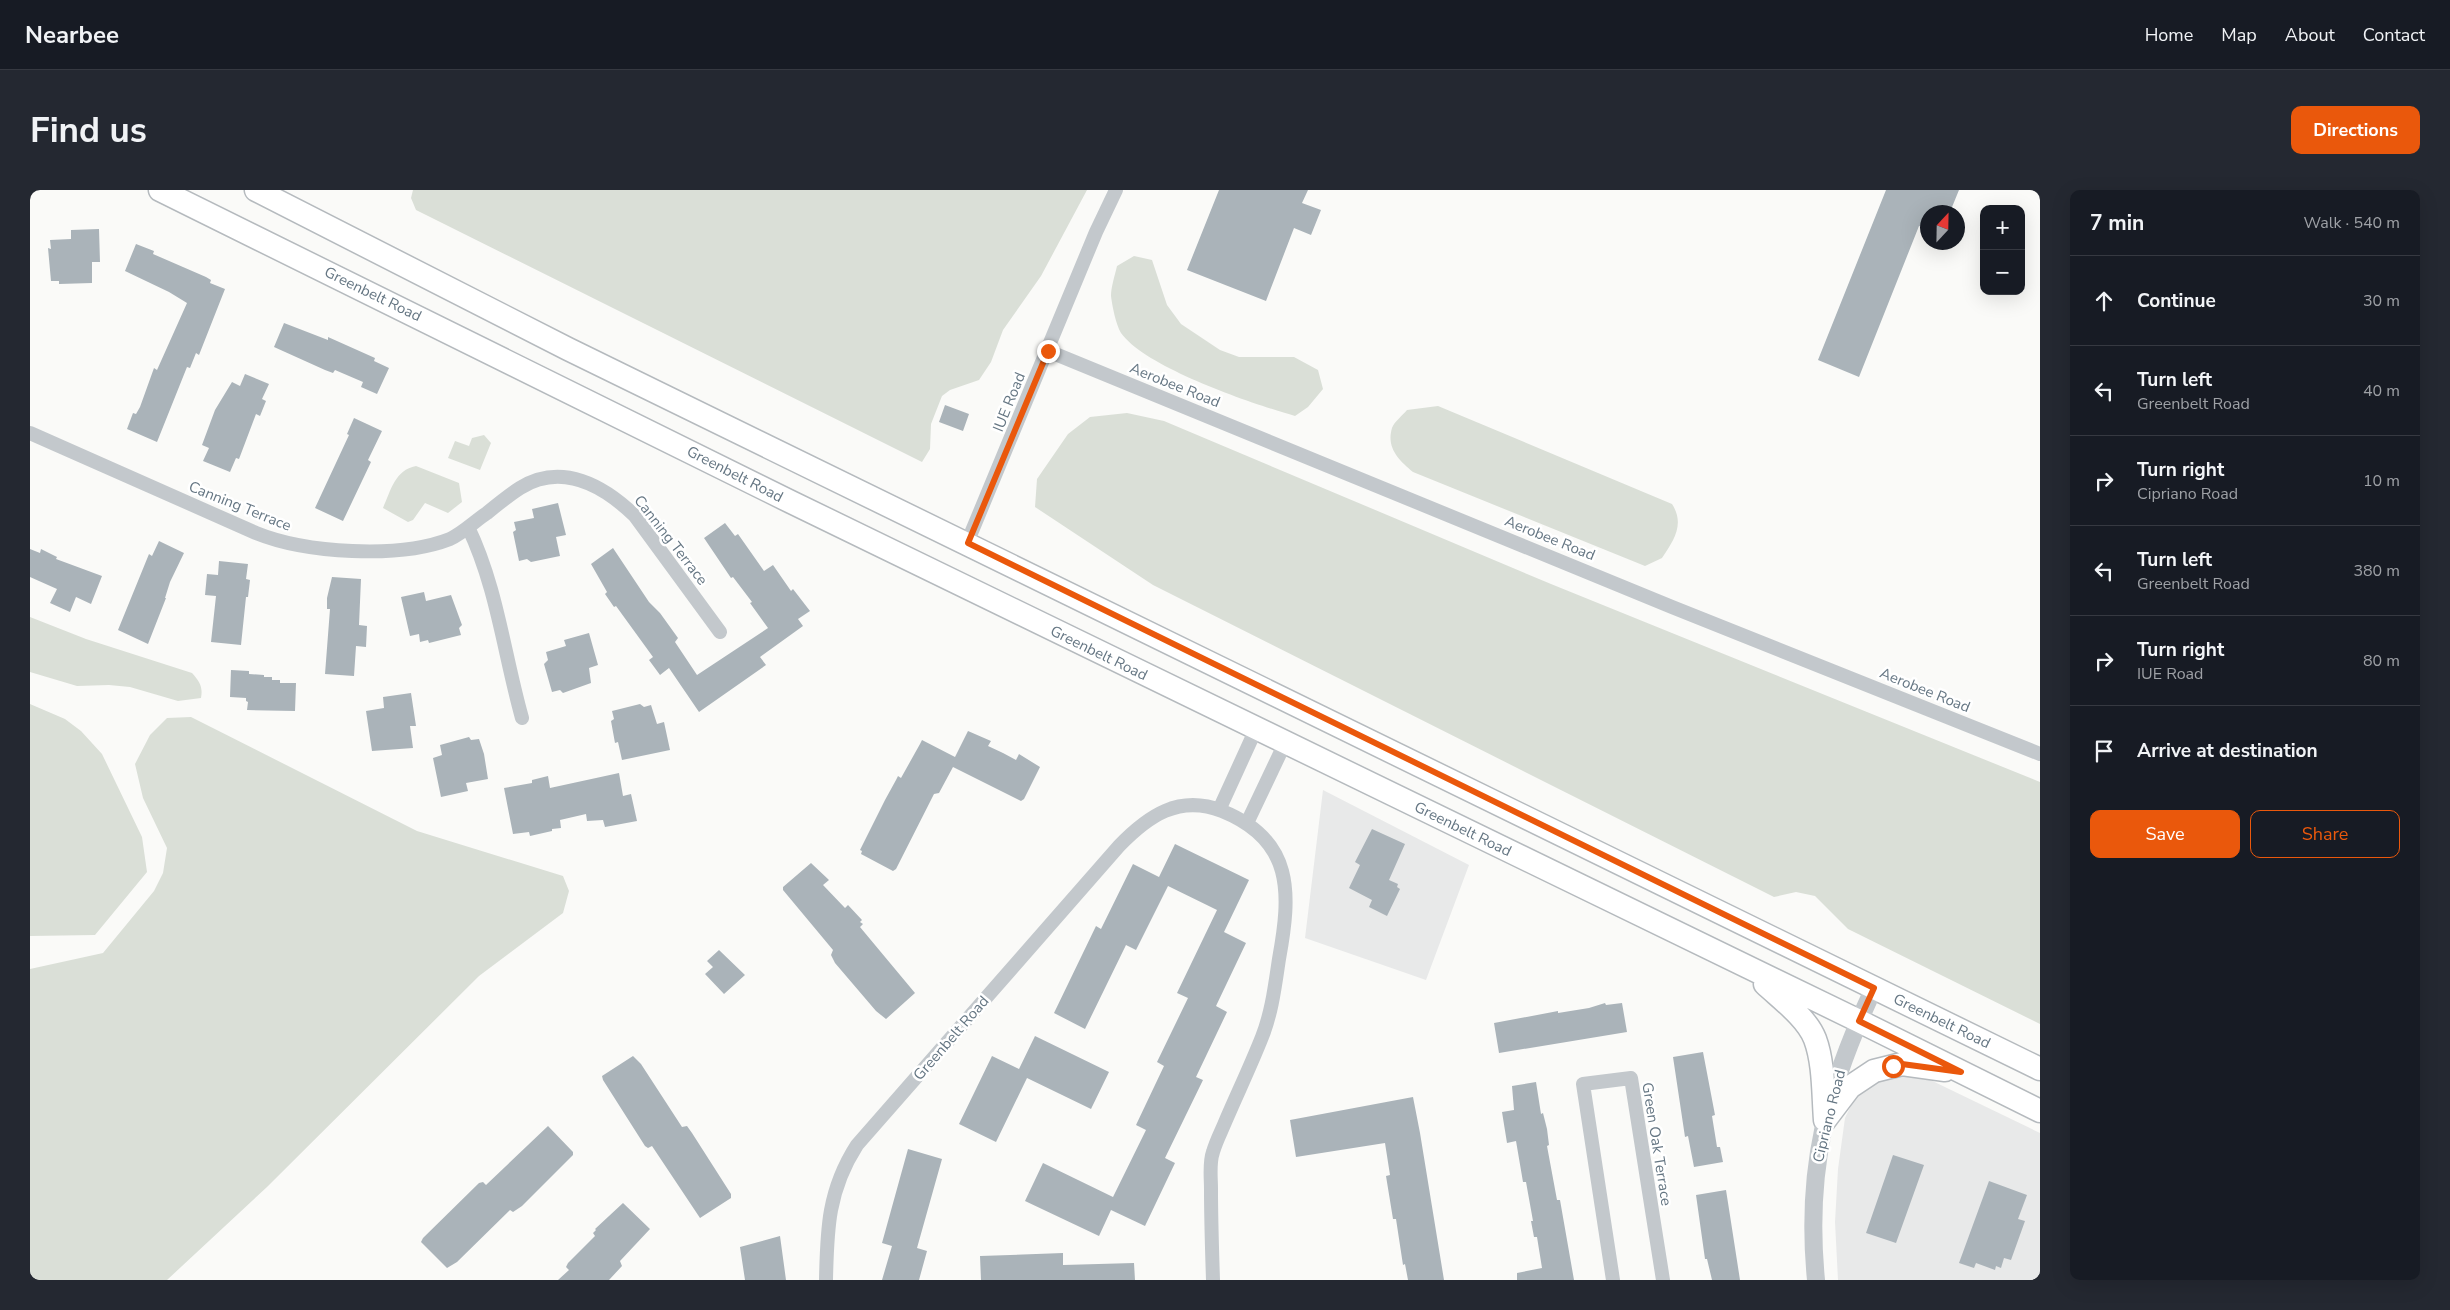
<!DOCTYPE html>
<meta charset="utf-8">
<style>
:root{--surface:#171b24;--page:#242831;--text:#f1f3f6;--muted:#9ea1a6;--line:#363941;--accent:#ea580c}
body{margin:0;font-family:"Nunito Sans",sans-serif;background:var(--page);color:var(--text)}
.controls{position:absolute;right:15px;top:15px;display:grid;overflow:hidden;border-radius:10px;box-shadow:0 5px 20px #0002}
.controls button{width:45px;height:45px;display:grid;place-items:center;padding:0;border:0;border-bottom:1px solid var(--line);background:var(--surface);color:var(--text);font:25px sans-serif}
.compass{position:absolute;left:1890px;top:15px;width:45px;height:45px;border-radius:50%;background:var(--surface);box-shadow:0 5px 20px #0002;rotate:22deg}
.stop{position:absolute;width:15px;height:15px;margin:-11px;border:4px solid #ea580c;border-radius:50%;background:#fff}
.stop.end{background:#ea580c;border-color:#fff;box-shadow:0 1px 5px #0008}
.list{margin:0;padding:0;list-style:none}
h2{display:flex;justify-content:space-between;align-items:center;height:65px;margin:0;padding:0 20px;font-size:21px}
h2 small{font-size:16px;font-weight:400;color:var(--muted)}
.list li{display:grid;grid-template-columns:32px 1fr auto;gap:15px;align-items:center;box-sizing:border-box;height:90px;padding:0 20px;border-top:1px solid var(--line)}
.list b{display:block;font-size:19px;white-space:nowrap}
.list p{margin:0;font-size:16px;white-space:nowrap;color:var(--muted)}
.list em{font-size:16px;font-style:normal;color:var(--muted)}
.actions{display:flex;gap:10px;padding:15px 20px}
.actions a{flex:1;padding:11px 0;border:1px solid var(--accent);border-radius:10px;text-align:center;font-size:18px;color:var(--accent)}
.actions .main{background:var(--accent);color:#fff}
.icon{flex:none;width:28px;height:28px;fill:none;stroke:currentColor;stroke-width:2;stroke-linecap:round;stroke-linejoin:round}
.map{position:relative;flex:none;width:2010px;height:1090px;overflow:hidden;border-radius:10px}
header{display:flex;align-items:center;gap:30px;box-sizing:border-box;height:70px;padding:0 25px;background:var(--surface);border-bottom:1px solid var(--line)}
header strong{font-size:24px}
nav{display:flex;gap:28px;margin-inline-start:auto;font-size:18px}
.intro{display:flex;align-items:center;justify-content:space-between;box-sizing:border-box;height:120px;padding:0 30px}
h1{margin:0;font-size:35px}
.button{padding:12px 22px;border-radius:10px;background:var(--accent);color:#fff;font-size:18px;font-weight:700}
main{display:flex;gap:30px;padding:0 30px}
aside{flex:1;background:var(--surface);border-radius:10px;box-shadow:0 5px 20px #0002}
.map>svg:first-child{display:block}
.built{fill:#e8e9e9}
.green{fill:#dadfd7}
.building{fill:#aab3b9}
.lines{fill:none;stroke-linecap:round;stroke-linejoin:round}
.primary-casing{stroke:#b5babe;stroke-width:25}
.minor{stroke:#c3c8cc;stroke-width:14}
.tertiary{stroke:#c3c8cc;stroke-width:18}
.primary{stroke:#fff;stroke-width:22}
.route{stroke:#ea580c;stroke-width:6}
.labels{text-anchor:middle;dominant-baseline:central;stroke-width:5;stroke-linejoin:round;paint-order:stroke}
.street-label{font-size:15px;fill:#657683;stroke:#fff}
</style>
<header>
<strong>Nearbee</strong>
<nav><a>Home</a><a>Map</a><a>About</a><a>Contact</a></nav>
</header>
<div class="intro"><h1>Find us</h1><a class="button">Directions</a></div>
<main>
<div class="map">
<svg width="2010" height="1090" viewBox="0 0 2010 1090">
<rect width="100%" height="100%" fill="#fafaf8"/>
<path class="built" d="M1293,600L1439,675L1396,790L1275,748Z
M1872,883L1890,885L2010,943V1090H1808L1805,1032L1808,979L1815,928L1825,907L1846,890Z"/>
<path class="green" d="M383,0H1057L1011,86L973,140L961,172L949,190L920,200L912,206L901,234L900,259L892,272L386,20L381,8Z
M1104,66L1122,70L1137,115L1151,134L1190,160L1209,167H1264L1288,180L1293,199L1278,217L1265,226C1223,214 1116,178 1091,143C1086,135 1082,115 1081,106C1081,97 1085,85 1087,76Z
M1408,216L1642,314C1655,334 1644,350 1632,368L1615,376L1383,282C1369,270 1356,258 1362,238C1364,232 1373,225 1377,220Z
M1097,223L1134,231L1521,394L2010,592V834L1818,739L1785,706L1766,702L1744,707L1123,395L1005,317L1007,289L1038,244L1060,227Z
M454,245L461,253L450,280L418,268L425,251L439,256L442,248Z
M386,276L429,293L432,312L418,323L395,313L383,330L378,332L353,318C361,300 365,280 386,276Z
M0,427L56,449L162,483C170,492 173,497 171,508L148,511L100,497L79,495L47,496L0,482Z
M0,514L35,529L51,541L72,564L112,647L117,682L65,745L0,746Z
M161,527L387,641L533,686L539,701L533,723L449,786L237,997L137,1090H0V779L73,763L124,701L133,683L137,658L113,608L105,574L120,545L137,528Z"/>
<path class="building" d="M1189,0H1278L1272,13L1291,20L1281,45L1264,38L1236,111L1157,80Z
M1856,0H1929L1920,22H1898V39L1889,36L1829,187L1788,170Z
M69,39L70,72H62V93L29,94V91H21L18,58L21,59L20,50L41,49V40Z
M106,54L124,61L123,64L176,87L181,90L180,93L195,99L169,165L166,163L160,178L157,177L127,252L97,239L103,223L106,224L110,217L124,178L127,180L157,113L139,102L95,81Z
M254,133L298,150V147L345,168L344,171L359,178L347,204L331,197L333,192L305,180L303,183L295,180L244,157Z
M215,184L239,194L232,209L236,211L230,226L226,224L209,269L206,268L200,282L173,271L179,258L172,255L185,220L202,192L210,196Z
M915,215L939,224L933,241L909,232Z
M324,228L352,241L338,270L341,272L313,331L285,318L319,245L317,244Z
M528,313L536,345L526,347L530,366L501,372L497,369L489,371L483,342L486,340L484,332L504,328L502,319Z
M695,333L705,346L708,344L734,381L743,375L761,401L763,399L780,421L768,429L773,436L730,467L736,475L669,522L639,478L630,485L619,470L623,467L586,416L584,417L575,404L577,402L561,374L583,358L619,412L630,423L648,448L645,452L667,485L738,438L720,413L722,412L703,387L701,388L674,348Z
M129,351L154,363L140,392L135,408H136L118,454L88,440L119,364L122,366Z
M0,359L10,363L11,359L27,367L26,369L72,386L61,414L46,407L40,422L20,413L27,399L0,387Z
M189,371L218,374L216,389L220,390L218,407H216L211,455L181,452L186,406L175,405L177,384L188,385Z
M302,387L331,389L329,435L337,436L336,457L326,456L324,486L295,484L300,419H297V408Z
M394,402L396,411L421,405L432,435L429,438L431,445L399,453L398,450L390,452L389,444L380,446L371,407Z
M559,443L568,475L559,478L561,493L533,503L530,500L522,502L514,474L518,470L516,462L536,456L534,450Z
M201,480L219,481V484L234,485V487H242V490H250V493H266L265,521L217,520L218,512L216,511V508L200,507Z
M381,503L386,536H380L383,558L342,561L336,521L354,518L353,507Z
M610,514L614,517L621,515L627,534L634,532L640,560L592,570L588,552L585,553L581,531L584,529L582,521Z
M938,541L961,551L958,556L973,563L986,570L989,564L1010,577L994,609L991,611L923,577L909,603L904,604L866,679L863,681L831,664L832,661L830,660L855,610L866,590L868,586L871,588L890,554L892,550L925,567Z
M439,547L441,550L449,549L454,564L458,589L436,593L438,601L411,607L403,568L412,565L410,555Z
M589,583L593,606L601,604L607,631L575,637L573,630L557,631L556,624L530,630L531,638L522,639V641L500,646L499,642L483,644L474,598L502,593V590L518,586L520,598Z
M1342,639L1375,654L1359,690L1368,694L1367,697L1370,699L1357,726L1339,717L1342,710L1319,698L1330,675L1325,672Z
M1145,654L1219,690L1194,742L1216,753L1186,816L1197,822L1166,887L1173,890L1135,968L1145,973L1115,1036L1081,1020L1069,1046L995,1011L1013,973L1083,1007L1116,940L1106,935L1134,876L1127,872L1158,808L1147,803L1187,720L1138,696L1106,760L1096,755L1055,839L1024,823L1066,736L1071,739L1103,674L1129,687Z
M781,673L799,690L793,695L815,718L818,715L832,730L830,732L833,734L830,737L885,803L856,829L846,821L805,773L801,765L803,760L753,700V697Z
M689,760L715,785L694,804L675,784L683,777L677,771Z
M1575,813L1576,815L1592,813L1597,842L1469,863L1464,833L1528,821V823L1559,818Z
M1005,846L1079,882L1061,919L997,888L966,952L929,934L962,866L989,879Z
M1673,862L1685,925L1682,926L1687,957H1690L1693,972L1664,977L1658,946L1655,947L1643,867Z
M603,866L611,874L652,937L657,936L662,943L701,1004V1008L670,1028L622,956L618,958L615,956L573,890L572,886Z
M1506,892L1511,924L1513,923L1517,939L1519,955L1517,956L1527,1010H1530L1544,1090H1487V1083L1512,1078L1507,1047H1504L1501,1031H1503L1496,992H1493L1486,951L1477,953L1472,922L1484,920L1482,896Z
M1383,907L1390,943L1414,1090H1378L1375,1074L1373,1075L1366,1029H1363L1356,986L1360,985L1355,953L1266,967L1260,930Z
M518,936L543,962V965L492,1016L483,1022L480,1020L427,1072L417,1078L391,1052L393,1048L449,993L453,992L456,995Z
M878,959L912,969L887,1058L897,1061L889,1090H852L862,1056L852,1053Z
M1863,965L1894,975L1866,1053L1836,1043Z
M1959,991L1997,1005L1988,1029L1995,1031L1981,1070L1974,1068L1971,1078L1966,1076L1965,1080L1946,1073L1944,1078L1929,1073Z
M1696,1000L1701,1032L1710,1090H1682L1677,1069H1675L1666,1005Z
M593,1013L620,1039L590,1071L592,1076L579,1090H528L539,1080L536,1077L538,1073L565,1046L563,1043L566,1040L565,1039Z
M750,1046L756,1090H715L710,1057Z
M1033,1063V1075L1104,1073L1105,1090H951L950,1066Z"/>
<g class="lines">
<g class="primary-casing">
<path id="primary" d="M130,0L761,312L1829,831L2010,921
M226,0L538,159L2010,879
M1735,794C1751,809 1777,828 1785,849C1794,873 1793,904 1795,930
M1795,930L1820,897L1844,881L1872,874L1915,880"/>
</g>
<path class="minor" d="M1018,161L1642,417L2010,564
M0,243L226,343C275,363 369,369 420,349C433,343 445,331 457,323C468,314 479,305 490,298C532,272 574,296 605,326L690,442
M438,337C467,397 474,464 492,528
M937,353L1066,42L1086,0
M1189,620L1226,539
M1217,633L1255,553
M796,1090C797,1039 798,1000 827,955L1089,656C1118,626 1149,604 1192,621C1264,650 1261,703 1249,769C1245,795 1242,822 1232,847C1221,875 1208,902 1196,930C1192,940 1186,951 1183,962C1179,973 1181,987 1181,999C1181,1029 1182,1060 1183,1090
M1583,1090L1553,894L1601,888L1633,1090"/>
<path class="tertiary" d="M1786,1090C1775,978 1797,898 1844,798"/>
<use href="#primary" class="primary"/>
</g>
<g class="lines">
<path class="route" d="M1018,161L938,353L1844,798L1829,831L1931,882L1872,874L1863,876"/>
</g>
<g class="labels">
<g class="street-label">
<text transform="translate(343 104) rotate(26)">Greenbelt Road</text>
<text transform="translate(1145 195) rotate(22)">Aerobee Road</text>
<text transform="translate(979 212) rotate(-68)">IUE Road</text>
<text transform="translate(705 284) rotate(27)">Greenbelt Road</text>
<text transform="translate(210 316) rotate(22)">Canning Terrace</text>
<text transform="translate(1520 348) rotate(22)">Aerobee Road</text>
<text transform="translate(641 350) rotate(52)">Canning Terrace</text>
<text transform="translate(1069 463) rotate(26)">Greenbelt Road</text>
<text transform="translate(1895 500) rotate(22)">Aerobee Road</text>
<text transform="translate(1433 639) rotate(26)">Greenbelt Road</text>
<text transform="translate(1912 831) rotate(26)">Greenbelt Road</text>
<text transform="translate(921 848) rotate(-49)">Greenbelt Road</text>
<text transform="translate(1799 926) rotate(-76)">Cipriano Road</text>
<text transform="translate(1627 954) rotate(81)">Green Oak Terrace</text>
</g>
</g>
</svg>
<div class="controls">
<button>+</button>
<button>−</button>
</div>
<svg class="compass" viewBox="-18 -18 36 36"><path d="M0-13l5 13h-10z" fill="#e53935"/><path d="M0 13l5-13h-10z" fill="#9ea1a6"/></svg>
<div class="stop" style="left:1863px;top:876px"></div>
<div class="stop end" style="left:1018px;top:161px"></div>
</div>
<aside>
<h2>7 min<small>Walk · 540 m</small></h2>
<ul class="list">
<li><svg class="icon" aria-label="ahead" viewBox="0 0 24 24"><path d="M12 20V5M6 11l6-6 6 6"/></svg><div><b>Continue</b></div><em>30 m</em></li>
<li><svg class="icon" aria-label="left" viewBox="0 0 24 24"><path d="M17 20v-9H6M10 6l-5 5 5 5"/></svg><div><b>Turn left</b><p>Greenbelt Road</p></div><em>40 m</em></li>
<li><svg class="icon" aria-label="right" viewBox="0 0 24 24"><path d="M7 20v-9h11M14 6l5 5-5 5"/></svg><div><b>Turn right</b><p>Cipriano Road</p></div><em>10 m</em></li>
<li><svg class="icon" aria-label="left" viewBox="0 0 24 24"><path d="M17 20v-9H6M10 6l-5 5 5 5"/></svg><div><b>Turn left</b><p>Greenbelt Road</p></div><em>380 m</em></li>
<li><svg class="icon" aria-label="right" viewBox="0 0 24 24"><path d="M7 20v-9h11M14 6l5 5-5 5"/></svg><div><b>Turn right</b><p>IUE Road</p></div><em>80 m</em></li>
<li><svg class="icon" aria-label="arrive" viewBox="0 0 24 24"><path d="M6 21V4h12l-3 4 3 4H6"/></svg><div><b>Arrive at destination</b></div></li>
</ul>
<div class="actions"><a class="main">Save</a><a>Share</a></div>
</aside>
</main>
